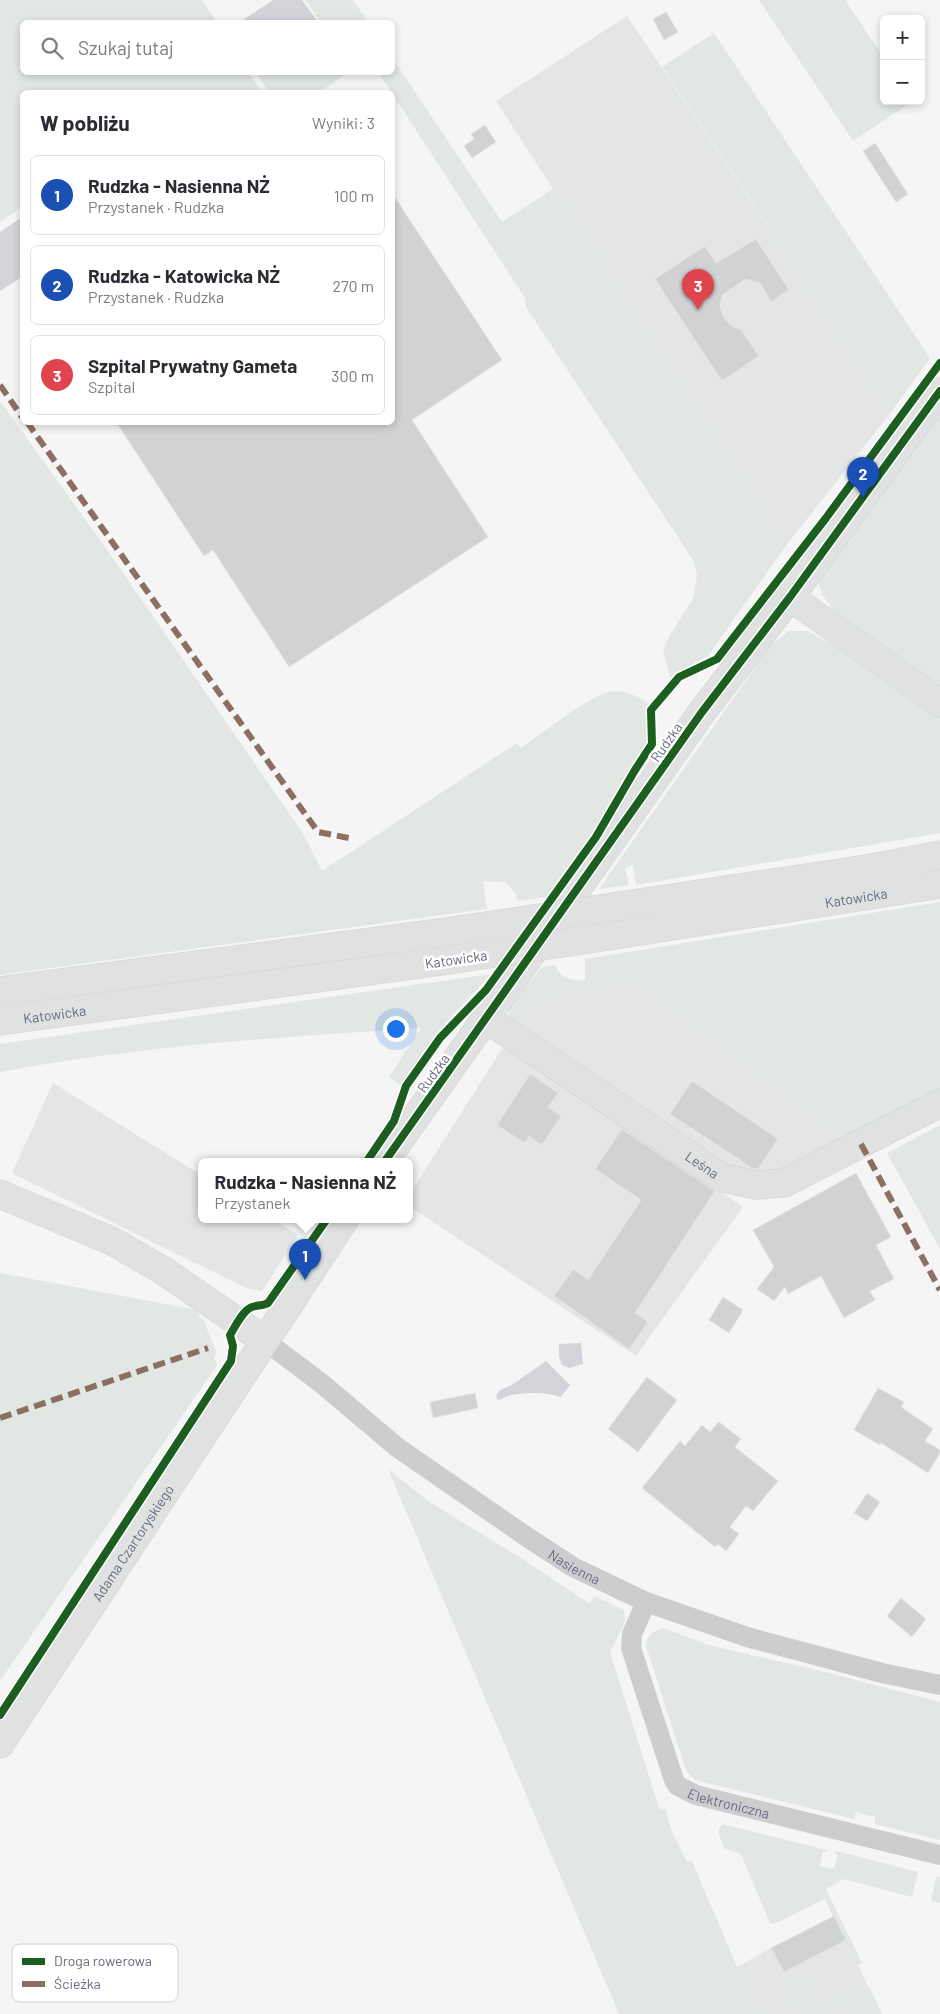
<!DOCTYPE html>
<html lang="pl">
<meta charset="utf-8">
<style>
:root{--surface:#fff;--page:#f2f2f3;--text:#2b2b33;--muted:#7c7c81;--line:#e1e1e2;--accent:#2563eb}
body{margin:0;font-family:Barlow,sans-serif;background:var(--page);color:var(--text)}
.controls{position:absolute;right:15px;top:15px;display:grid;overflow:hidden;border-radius:8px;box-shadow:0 2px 8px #0003}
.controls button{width:45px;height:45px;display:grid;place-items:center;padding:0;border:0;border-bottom:1px solid var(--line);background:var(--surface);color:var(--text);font:25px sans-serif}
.you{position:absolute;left:395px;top:1028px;width:18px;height:18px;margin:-12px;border:4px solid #fff;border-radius:50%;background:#1a73e8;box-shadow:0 0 0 8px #1a73e833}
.badge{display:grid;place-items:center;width:32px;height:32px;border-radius:50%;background:var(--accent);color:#fff;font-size:16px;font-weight:700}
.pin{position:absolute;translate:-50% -41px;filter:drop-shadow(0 1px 2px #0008)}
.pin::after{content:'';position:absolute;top:26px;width:18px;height:15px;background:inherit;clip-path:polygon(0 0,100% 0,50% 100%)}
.popup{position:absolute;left:198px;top:1158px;width:215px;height:65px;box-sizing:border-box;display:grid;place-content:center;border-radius:8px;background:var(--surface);filter:drop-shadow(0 1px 4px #0005);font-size:16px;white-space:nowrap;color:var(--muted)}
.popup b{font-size:19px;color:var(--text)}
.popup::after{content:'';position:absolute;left:50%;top:100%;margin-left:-10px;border:10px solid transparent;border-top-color:var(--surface)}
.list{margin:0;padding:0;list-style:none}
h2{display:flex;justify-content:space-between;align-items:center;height:65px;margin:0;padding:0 20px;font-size:21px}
h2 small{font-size:16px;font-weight:400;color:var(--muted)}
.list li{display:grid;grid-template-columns:32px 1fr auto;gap:15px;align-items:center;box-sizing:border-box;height:80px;margin:0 10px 10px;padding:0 10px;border:1px solid var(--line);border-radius:8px}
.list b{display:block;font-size:19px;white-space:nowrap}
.list p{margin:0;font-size:16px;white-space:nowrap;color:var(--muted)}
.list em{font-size:16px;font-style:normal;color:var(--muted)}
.icon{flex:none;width:28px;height:28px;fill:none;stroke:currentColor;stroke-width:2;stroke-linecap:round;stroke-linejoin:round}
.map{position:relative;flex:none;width:940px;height:2014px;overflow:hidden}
.search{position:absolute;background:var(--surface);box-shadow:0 2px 8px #0003;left:20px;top:20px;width:375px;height:55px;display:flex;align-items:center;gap:12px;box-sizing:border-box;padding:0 18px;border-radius:8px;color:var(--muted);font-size:19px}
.panel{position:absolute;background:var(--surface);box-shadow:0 2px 8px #0003;left:20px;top:90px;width:375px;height:335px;border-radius:8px}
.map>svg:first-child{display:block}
.built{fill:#e4e5e6}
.green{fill:#e2e7e3}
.water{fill:#d2d4da}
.building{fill:#d1d2d3;stroke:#e4e4e4}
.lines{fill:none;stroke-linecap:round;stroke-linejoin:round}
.secondary-casing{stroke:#d1d1d3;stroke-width:29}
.primary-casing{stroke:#d2d2d3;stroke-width:29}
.street{stroke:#cdcdcf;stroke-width:20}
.secondary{stroke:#e0e1e1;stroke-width:28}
.primary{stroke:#e0e1e1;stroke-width:28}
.primary-bridge-casing{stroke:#d2d2d3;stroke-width:29;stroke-linecap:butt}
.primary-bridge{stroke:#e0e1e1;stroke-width:28}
.quiet{stroke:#8d6e63;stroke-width:6;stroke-dasharray:12 6;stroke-linecap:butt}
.cycleway-casing{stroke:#fff;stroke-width:11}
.cycleway{stroke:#1b5e20;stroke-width:8}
.labels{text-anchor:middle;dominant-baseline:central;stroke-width:5;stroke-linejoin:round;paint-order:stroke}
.street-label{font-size:14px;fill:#676982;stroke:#fff}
.key{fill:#fff;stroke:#d1d2da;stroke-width:1}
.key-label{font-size:14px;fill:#676982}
</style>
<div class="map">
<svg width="940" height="2014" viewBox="0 0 940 2014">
<rect width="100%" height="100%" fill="#f4f5f4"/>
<path class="built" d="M627,16L892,411L785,547L496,101Z
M637,982L849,1139L775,1176L731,1172L520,1028L540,995Z
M505,1044L743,1207L636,1356L409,1206V1195Z
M53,1083L201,1175V1219H272L298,1235L262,1291L246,1288L12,1173Z
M846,1940L881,2014H627L735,1968L771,1948Z"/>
<path class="green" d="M0,0H202L217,22H22V72L249,73L262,92H22V207L0,222Z
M306,0H353L368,22H320Z
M759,0H845L884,58V101H913L853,141Z
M714,33L930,358L892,411L662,67Z
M393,59L502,222L553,189L785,547L708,656L678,672L670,678L663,650L670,635L694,597L697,574L693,560L526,307L525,298L379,73L392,72Z
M256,73H348L319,92H269Z
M0,401L110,554L304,835L322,871L517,743L521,748C542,734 587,697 609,692C622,689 639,696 649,704V742L596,833L547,897L517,901L516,894L505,882L483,881L487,909L0,975Z
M940,408V691L843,623L823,596L819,584V571Z
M789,631H808L844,651L940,715V833L636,885L633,865L625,868L629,885L599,889L771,645Z
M940,902V1093L849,1139L637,982L540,995L520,1028L508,1019L510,1008L542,967L555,965C560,978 572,982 585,980V959Z
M491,974L444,1025L403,1087L389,1077L421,1028C280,1037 139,1046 0,1072V1044Z
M940,1125V1249L887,1153Z
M0,1273L197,1310L200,1318L203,1319L217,1353L214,1357L217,1365L0,1681Z
M388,1469L428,1501L524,1560L590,1604L594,1596L624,1610L625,1622L610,1652L659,1808L666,1810L672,1832L687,1862L692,1861L757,2014H619Z
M663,1628L712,1646L821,1671L940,1702V1840L875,1824V1817L856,1812L854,1819L695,1780L687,1772L684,1764L646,1646C648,1634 652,1632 663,1628Z
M722,1824L827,1850V1852L823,1851L820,1866L834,1869L838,1855L836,1854V1851L918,1872L912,1897L844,1879L826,1889L862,1963L858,1965L855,1964L825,1899L774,1924L770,1923L741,1854L725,1849L719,1835V1828Z
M936,1877H940V1903L931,1901Z
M803,1976L808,1978L826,2014H799L786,1983Z
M864,1985L869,1986L882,2014H849L842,1999V1996Z"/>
<path class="water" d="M273,0H302L318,22H240Z
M22,217V277L0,291V232Z
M581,1343L583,1364L569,1368L562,1365L559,1357V1344Z
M546,1361L570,1385L561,1397C546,1392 528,1392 512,1395C507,1395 503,1399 498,1400L496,1396L500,1390L512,1385Z"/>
<path class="building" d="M666,12L678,32L664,40L653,19Z
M485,125L496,142L472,158L464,146L474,139L471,134Z
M875,143L908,194L896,202L863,151Z
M392,193L502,360L412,420L488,537L289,667L213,550L204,556L116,422H392Z
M756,239L789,290L771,302L760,283L746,279L722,295L720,307L724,318L730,325L741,330L759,356L722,381L655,279L705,246L716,263Z
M530,1074L558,1093L548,1107L561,1116L542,1145L529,1136L525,1143L497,1125Z
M692,1081L778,1139L758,1169L752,1168L670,1114Z
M622,1129L715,1191L635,1313L648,1322L629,1349L554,1296L573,1269L588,1280L641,1200L595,1169Z
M856,1173L891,1237L876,1245L894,1279L870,1291L875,1300L844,1318L821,1276L788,1294L785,1287L774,1301L757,1289L774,1267L753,1230Z
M723,1297L743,1310L729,1333L709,1320Z
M647,1377L677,1400L638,1452L608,1429Z
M878,1388L904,1402L901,1407L933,1429L925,1441L940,1450V1453L928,1473L881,1443L880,1445L854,1430Z
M475,1393L478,1408L433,1418L430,1402Z
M719,1422L741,1439L735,1447L778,1481L753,1511L746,1506L730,1527L739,1534L726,1551L718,1544L715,1547L642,1488L680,1441L685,1446L702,1425L710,1432Z
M867,1493L880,1502L867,1521L854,1513Z
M901,1598L926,1619L912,1637L887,1616Z
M834,1916L846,1940L784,1972L771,1948Z"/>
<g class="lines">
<g class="secondary-casing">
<g id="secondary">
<path id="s3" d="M487,1019L723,1178L756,1185L784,1183L940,1103"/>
<path d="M385,1161L702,712L790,597L940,391"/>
<path id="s4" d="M0,1744L345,1219"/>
</g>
</g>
<g class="primary-casing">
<g id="primary">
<path d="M790,597L940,703"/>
<path d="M619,906L866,869L940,855"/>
<path id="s5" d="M609,936L940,884"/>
<path d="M0,991L439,933"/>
<path id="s6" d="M0,1021L435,962"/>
<path d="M0,1194L112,1241L164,1271L264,1340"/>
</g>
</g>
<g class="street">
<path id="s1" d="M264,1340L321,1383L398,1448L530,1539L573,1567L646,1602L747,1637L882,1673L940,1685"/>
<path id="s2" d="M646,1602L632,1634L631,1648L674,1780L678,1786L696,1795L940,1855"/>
</g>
<use href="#secondary" class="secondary"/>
<use href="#primary" class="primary"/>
<g class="primary-bridge-casing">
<path id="primary-bridge" d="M439,933L619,906
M435,962L609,936"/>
</g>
<use href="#primary-bridge" class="primary-bridge"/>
<path class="quiet" d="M0,385L22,417
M27,422L318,832L354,839
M861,1144L940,1290
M0,1418L208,1348"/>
<g class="cycleway-casing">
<path id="cycleway" d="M367,1161L394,1121L406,1086L440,1038L486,990L596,837L635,770L652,744L651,710L679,677L717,659L826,518L940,363
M385,1161L702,712L790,597L940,391
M0,1715L231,1361L233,1346L230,1335C235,1327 243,1310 252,1307C257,1305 263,1306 268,1303L327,1219"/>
</g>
<use href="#cycleway" class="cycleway"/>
</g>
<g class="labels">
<g class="street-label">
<text transform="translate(666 742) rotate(-55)">Rudzka</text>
<text stroke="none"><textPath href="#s5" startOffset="250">Katowicka</textPath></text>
<text transform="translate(456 959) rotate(-8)">Katowicka</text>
<text stroke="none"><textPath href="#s6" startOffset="55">Katowicka</textPath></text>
<text transform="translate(433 1073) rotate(-54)">Rudzka</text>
<text stroke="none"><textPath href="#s3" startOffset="260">Leśna</textPath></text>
<text stroke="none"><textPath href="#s4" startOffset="241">Adama Czartoryskiego</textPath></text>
<text stroke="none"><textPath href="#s1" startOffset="385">Nasienna</textPath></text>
<text stroke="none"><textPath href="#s2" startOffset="249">Elektroniczna</textPath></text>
</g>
</g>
<rect x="12" y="1944" width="166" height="58" rx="8" class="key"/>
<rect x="22" y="1958" width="23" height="7" fill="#1b5e20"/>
<rect x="22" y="1981" width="23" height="6" fill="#8d6e63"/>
<g class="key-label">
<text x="54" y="1966">Droga rowerowa</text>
<text x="54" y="1989">Ścieżka</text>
</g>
</svg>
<div class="controls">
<button>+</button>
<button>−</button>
</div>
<div class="you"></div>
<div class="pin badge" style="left:305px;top:1280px;background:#1a4fb4">1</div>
<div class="popup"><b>Rudzka - Nasienna NŻ</b>Przystanek</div>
<div class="pin badge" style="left:863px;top:498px;background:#1a4fb4">2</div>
<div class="pin badge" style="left:698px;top:310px;background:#e0444e">3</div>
<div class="search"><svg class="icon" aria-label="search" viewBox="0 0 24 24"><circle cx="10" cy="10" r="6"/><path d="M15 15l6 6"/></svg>Szukaj tutaj</div>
<section class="panel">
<h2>W pobliżu<small>Wyniki: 3</small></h2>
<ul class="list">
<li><span class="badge" style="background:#1a4fb4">1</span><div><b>Rudzka - Nasienna NŻ</b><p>Przystanek · Rudzka</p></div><em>100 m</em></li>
<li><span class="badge" style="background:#1a4fb4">2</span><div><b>Rudzka - Katowicka NŻ</b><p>Przystanek · Rudzka</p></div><em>270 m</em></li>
<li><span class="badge" style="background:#e0444e">3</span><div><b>Szpital Prywatny Gameta</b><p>Szpital</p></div><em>300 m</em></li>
</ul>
</section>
</div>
